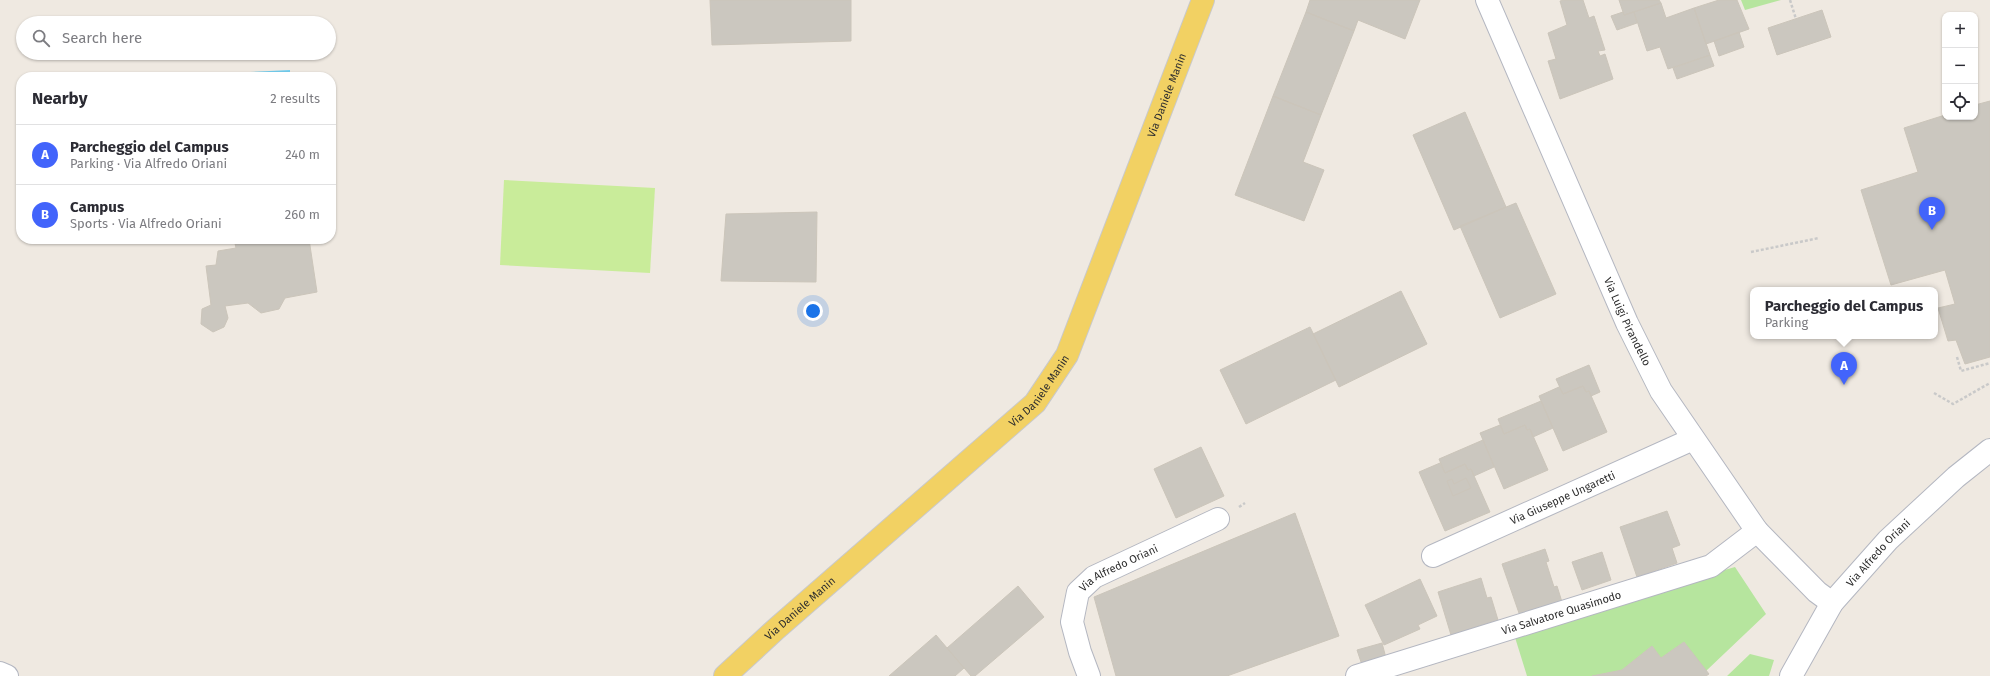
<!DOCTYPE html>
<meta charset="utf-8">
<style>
:root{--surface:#fff;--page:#f7f7f7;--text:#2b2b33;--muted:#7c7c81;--line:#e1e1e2;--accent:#4264fb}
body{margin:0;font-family:"Fira Sans",sans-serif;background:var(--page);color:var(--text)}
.controls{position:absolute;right:12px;top:12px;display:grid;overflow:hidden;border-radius:8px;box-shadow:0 1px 3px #0004}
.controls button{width:36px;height:36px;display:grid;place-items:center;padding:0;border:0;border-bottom:1px solid var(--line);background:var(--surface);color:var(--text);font:20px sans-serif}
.you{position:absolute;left:813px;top:311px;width:14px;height:14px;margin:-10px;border:3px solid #fff;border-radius:50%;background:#1a73e8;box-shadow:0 0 0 6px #1a73e833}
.badge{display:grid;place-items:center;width:26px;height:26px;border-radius:50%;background:var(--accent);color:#fff;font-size:13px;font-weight:700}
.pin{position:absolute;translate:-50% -33px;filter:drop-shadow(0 1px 2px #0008)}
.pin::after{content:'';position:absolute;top:21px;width:14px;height:12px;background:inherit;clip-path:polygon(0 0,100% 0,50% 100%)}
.popup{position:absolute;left:1750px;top:287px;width:188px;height:52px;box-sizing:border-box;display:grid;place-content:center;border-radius:8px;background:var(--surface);filter:drop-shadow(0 1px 3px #0005);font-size:13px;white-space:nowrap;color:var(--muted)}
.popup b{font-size:15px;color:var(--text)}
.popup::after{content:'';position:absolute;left:50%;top:100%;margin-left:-8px;border:8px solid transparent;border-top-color:var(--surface)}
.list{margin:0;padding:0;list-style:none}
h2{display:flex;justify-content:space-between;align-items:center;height:52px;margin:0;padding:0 16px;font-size:17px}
h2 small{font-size:13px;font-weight:400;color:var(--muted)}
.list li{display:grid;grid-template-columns:26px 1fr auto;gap:12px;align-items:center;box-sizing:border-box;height:60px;padding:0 16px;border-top:1px solid var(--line)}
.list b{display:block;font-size:15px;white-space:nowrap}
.list p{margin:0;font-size:13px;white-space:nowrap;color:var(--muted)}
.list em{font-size:13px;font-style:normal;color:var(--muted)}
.icon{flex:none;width:22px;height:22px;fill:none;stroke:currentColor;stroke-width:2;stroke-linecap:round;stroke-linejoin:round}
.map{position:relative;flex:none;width:1990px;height:676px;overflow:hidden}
.search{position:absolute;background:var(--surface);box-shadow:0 1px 3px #0004;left:16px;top:16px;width:320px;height:44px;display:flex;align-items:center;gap:10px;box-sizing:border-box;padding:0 14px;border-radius:22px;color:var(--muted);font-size:15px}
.panel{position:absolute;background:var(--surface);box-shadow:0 1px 3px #0004;left:16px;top:72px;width:320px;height:172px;border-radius:16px}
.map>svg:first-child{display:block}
.green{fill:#b6e59e}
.pitch{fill:#c9ec9a}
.water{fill:#75cff0}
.building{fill:#cbc7bf;stroke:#cbc5ba}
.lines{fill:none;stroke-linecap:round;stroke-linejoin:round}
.minor-casing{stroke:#b4b7c1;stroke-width:24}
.major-casing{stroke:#c9c9c9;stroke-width:24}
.path{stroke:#c9c9c9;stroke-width:2.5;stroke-dasharray:3 2;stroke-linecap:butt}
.minor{stroke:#fff;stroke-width:22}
.major{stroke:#f2d163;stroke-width:22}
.labels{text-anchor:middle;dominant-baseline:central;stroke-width:3.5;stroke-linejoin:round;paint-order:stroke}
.street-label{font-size:11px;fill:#2e2e2e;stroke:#fff}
</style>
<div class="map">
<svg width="1990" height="676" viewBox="0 0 1990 676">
<rect width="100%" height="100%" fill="#efe9e1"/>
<path class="green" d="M1741,0H1781L1745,10Z
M1735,567L1766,614L1706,671L1684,642L1661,658L1652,646L1622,670L1592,676H1527L1513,631Z
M1750,654L1774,660L1769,676H1727Z"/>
<path class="pitch" d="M504,180L655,188L650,273L500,265Z"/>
<path class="water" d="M290,70V77H207V74Z"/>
<path class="building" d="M710,0H851V41L712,45Z
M1310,0H1420L1405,39L1358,20L1354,31L1306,12Z
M1564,0H1583L1589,18L1594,16L1605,50L1598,51L1600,56L1605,54L1613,79L1560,99L1548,61L1556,59L1548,33L1567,25L1560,1Z
M1619,0H1659L1661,3L1624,15Z
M1719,0H1737L1749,29L1706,44L1694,8Z
M1661,3L1666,18L1694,8L1710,55L1668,69L1660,47L1647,51L1634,12Z
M1822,10L1831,37L1777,55L1768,28Z
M1306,12L1354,31L1321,115L1273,96Z
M1623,12L1624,15L1634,12L1637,23L1617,30L1611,16Z
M1739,32L1744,47L1719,56L1714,41Z
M1710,55L1714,66L1677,79L1673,68Z
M1273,96L1321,115L1303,162L1324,170L1304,221L1235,195Z
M1990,101V357L1965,364L1956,340L1948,341L1938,308L1955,304L1945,270L1891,285L1861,190L1918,172L1904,128L1945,115V117H1975V105Z
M1465,112L1506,207L1454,230L1413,135Z
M1516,203L1556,294L1500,318L1460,226Z
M817,212L816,282L721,281L726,214Z
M234,239H309L317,292L285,298L279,309L261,313L248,303L225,306L228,318L224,327L213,332L201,324L202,309L211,305L206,266L216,265L218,251L236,248Z
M1401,291L1427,344L1339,387L1313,334Z
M1310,327L1336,380L1246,424L1220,370Z
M1589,365L1600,392L1591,396L1589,391L1586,392L1583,386L1563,394L1556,379Z
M1583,386L1586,392L1589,391L1607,432L1563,451L1539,396L1559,387L1563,394Z
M1541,401L1553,428L1533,437L1530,429L1527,430L1525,425L1504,434L1498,419Z
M1500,425L1504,434L1525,425L1527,430L1530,429L1548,470L1504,489L1480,433Z
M1483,440L1494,467L1474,476L1471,469L1468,470L1465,464L1445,473L1439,459Z
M1201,447L1224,496L1176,518L1154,469Z
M1440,463L1445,473L1465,464L1468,470L1471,469L1490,512L1445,531L1419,472Z
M1466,478L1471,488L1453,496L1447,481L1452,479L1454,484Z
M1667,511L1680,545L1672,548L1677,563L1637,577L1620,527Z
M1295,513L1339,636L1227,676H1116L1094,597Z
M1545,549L1549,561L1546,562L1554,587L1557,586L1562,602L1520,616L1502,564Z
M1602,552L1611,580L1582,590L1572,562Z
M1481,578L1487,598L1491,597L1498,620L1451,635L1438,592Z
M1420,579L1437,616L1418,625L1420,629L1384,645L1365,605Z
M1018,586L1044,617L975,676H971L947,648Z
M936,635L964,668L955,676H889Z
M1684,642L1709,674L1706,676H1592L1622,670L1652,646L1661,658Z
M1382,643L1386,658L1362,665L1357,650Z"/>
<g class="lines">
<g class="minor-casing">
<g id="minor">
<path id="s1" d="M1487,0L1627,323L1661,391L1757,531L1817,592L1832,603"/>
<path id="s2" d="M1433,556L1693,439"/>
<path d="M0,673L7,676"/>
<path id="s3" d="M1089,676L1080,652L1072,622L1078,592L1094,577L1218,519"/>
<path id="s4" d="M1357,676L1711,566L1757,531"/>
<path id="s5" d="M1791,676L1832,603L1888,540L1956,477L1990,450"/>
</g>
</g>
<g class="major-casing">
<g id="major">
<path id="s6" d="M725,676L776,629L1035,403L1067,355L1203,0"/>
</g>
</g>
<path class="path" d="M1790,0L1796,19
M1751,252L1819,238
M1957,357L1961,371L1990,363
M1934,393L1953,404L1990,383
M1239,507L1245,503"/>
<use href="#minor" class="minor"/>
<use href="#major" class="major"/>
</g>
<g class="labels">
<g class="street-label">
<text stroke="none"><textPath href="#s6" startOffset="749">Via Daniele Manin</textPath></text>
<text stroke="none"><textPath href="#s1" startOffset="351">Via Luigi Pirandello</textPath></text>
<text stroke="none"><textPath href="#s6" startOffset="425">Via Daniele Manin</textPath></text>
<text stroke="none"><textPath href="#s2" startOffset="142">Via Giuseppe Ungaretti</textPath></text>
<text stroke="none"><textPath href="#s5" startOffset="152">Via Alfredo Oriani</textPath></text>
<text stroke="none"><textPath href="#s3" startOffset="135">Via Alfredo Oriani</textPath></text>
<text stroke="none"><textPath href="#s6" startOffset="101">Via Daniele Manin</textPath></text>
<text stroke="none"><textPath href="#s4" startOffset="214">Via Salvatore Quasimodo</textPath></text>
</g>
</g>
</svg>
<div class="controls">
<button>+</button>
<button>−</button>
<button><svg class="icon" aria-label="locate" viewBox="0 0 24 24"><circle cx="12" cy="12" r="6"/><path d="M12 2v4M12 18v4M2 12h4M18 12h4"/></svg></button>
</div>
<div class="you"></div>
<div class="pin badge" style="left:1844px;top:385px">A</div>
<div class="popup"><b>Parcheggio del Campus</b>Parking</div>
<div class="pin badge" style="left:1932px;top:230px">B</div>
<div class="search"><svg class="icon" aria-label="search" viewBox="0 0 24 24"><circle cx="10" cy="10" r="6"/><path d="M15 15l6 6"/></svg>Search here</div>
<section class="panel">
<h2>Nearby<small>2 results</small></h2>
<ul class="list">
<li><span class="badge">A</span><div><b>Parcheggio del Campus</b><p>Parking · Via Alfredo Oriani</p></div><em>240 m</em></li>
<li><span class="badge">B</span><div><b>Campus</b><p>Sports · Via Alfredo Oriani</p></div><em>260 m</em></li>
</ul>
</section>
</div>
